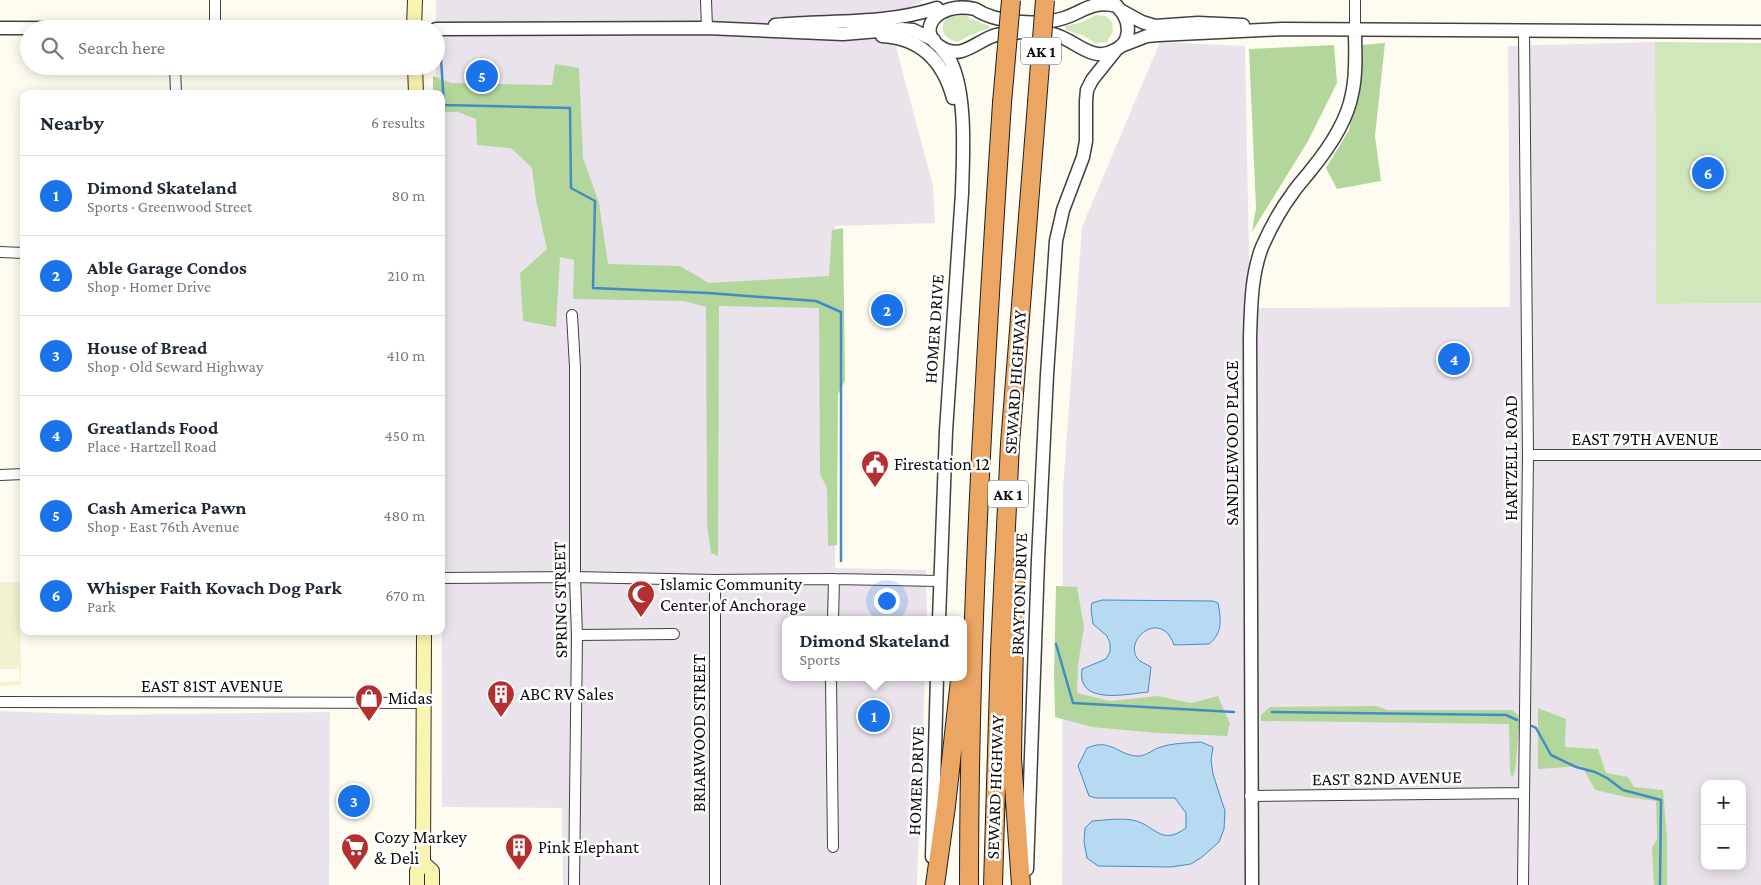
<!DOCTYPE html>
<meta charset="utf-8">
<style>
:root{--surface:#fff;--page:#f6f6f7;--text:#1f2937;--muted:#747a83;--line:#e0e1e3;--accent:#1a73e8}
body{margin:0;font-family:"Crimson Pro",serif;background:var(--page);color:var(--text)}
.controls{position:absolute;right:15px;bottom:15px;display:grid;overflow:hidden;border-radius:10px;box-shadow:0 2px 12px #0003}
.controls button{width:45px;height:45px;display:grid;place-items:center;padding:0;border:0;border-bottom:1px solid var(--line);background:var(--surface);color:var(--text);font:25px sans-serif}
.you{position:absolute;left:886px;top:600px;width:18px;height:18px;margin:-12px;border:4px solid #fff;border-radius:50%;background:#1a73e8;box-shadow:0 0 0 8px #1a73e833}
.badge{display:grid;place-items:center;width:32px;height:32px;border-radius:50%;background:var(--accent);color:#fff;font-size:16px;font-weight:700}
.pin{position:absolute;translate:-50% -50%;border:2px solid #fff;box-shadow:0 1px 5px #0006}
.popup{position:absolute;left:782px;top:616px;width:185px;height:65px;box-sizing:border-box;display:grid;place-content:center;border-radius:10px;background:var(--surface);filter:drop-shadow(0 1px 4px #0005);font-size:16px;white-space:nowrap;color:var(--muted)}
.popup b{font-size:19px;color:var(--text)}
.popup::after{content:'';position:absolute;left:50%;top:100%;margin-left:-10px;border:10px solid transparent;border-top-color:var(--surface)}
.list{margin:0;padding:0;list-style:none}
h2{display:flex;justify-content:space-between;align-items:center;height:65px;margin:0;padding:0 20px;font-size:21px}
h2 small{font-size:16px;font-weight:400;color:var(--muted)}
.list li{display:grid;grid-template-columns:32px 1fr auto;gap:15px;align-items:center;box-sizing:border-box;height:80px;padding:0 20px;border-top:1px solid var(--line)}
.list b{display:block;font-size:19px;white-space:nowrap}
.list p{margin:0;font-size:16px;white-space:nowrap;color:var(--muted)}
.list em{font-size:16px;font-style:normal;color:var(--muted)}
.icon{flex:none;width:28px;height:28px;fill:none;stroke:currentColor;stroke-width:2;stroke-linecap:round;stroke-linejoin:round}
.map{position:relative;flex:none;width:1761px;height:885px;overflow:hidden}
.search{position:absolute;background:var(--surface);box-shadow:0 2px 12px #0003;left:20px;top:20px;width:425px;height:55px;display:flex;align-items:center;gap:12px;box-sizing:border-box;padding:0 18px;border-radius:28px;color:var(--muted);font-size:19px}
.panel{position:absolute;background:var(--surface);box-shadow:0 2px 12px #0003;left:20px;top:90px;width:425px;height:545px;border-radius:10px}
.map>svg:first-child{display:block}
.industrial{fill:#ebe3ec;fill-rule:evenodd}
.farmland{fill:#f2f1d1}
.green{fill:#d0e6bb}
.forest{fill:#b3d69c}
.water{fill:#b8d9f2;stroke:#448bc4}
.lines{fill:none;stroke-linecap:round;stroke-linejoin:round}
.stream{stroke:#448bc4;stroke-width:2.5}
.minor-casing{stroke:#414141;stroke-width:12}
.tertiary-casing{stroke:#414141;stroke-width:15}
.secondary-casing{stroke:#303030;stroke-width:16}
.motorway-casing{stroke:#1f1f1f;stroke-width:20}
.minor{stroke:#fff;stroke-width:10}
.tertiary{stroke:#fff;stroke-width:12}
.secondary{stroke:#f9f4af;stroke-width:14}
.motorway{stroke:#eaa662;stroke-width:18}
.motorway-bridge-casing{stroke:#1f1f1f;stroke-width:20;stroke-linecap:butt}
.motorway-bridge{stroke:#eaa662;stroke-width:18}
.labels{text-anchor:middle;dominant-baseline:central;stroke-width:5;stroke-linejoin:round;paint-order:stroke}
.shield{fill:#fff;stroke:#565656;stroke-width:1}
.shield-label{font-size:16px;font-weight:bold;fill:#0e0e0e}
.street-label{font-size:18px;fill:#0e0e0e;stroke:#fff}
.poi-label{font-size:18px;fill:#0e0e0e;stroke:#fff;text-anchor:start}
</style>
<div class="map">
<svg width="1761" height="885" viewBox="0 0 1761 885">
<rect width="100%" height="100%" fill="#fefcf0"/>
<path class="industrial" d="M436,0H924L894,17L896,47L933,186L935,223L835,226L838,280L835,568L926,570L927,620H785V677H925L917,885H563L562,808L442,807L441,94H436Z
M1160,42L1245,46L1250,308L1510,307L1508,46L1655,42L1656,304L1761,303V885H1062L1063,489L1082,227ZM1705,784H1742V866H1705Z
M0,711L108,715L330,712L329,885H0Z"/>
<path class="farmland" d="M0,582H20L21,685L0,686V682L20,681L19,669H0Z"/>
<path class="green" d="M960,12L971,19L989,26V28L968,36L958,42C941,38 940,29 947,15Z
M1096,15L1106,16L1112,22L1113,31L1107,42L1095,43L1082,35L1066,30L1065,26L1080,23Z
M1655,42L1761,43V303L1656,304Z"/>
<path class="forest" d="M1385,43L1375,136L1381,181L1337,189L1326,168L1349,130L1354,106L1359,95L1362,45Z
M1334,45L1337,83L1308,141L1252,232L1256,208L1249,49Z
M555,64L579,68L583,158L599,203L608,264L680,266L709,283L829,276L832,230L843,228L845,381L838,394L837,545L828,546L827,488L820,474L819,308L719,306L718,556L711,553L707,524L706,307L684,301L573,299L574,260L560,257L556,327L523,321L520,273L547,249L536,200L532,168L511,148L477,145L476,119L458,112H441V94H433V76L451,83L552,85Z
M1056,586L1077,587L1084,627L1078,665L1077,693L1110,701L1158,696L1191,703L1218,696L1230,724L1227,736L1157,733L1092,727L1055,717L1054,674Z
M1377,706L1387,710H1512L1520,717L1515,771L1512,778L1510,771L1509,724L1261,721V715L1270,707Z
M1538,708L1566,719L1565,747L1598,749L1606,773L1628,777L1634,787L1663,790L1667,838V885H1654L1652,848L1657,839L1656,801L1626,797L1595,790L1582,766L1538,769Z"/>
<path class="water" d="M1102,600L1213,601L1218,603C1221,619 1223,633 1209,644L1174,645C1162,609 1124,638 1137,658C1140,662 1146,664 1151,667L1148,692C1127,694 1076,706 1082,669L1106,659L1110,652V643L1107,636L1093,624L1091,609L1092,603Z
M1201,742L1213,747L1211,760L1213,774L1225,811L1224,829L1219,842L1202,857L1191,864L1171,867L1098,866L1087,858L1084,842L1085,828L1092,821C1105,820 1120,818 1132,820C1155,824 1160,847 1186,828V813L1175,798H1096L1089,796L1078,766L1087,748C1110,738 1117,754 1136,756C1144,757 1151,751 1158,748C1171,743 1187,743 1201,742Z"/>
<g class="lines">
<path class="stream" d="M441,59L444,105L570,108L571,188L595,201L593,288L708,293L816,301L841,312V561
M1056,644L1073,703L1234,712
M1272,712L1506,715L1517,720
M1532,726L1536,728L1551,755L1576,767L1595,772L1607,778L1623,790L1661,800L1660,885"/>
<g class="minor-casing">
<path id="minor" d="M706,0L707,28
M1355,0V29
M215,29V0
M175,66L176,94
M0,252L24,253
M572,315L575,367V577L577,635L574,885
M1528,455H1761
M0,475L24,474
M441,578L575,577L715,580L834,579L940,581
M833,620L834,579
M577,635L674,634
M831,677L833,847
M0,702L423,703
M1250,796L1523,793
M715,885V580
M1523,885L1528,455L1524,32"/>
</g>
<g class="tertiary-casing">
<path id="tertiary" d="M1111,0C1121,10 1131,20 1127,36C1126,42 1121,47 1115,50C1092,64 1075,39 1053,34C1043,32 1033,32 1023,32C1014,33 1005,33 996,35C978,40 963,59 944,49C913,33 936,0 975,9C996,23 1040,26 1064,18C1085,11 1092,0 1117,6
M1122,11L1142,22L1155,26L1198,23L1243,25
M775,25C829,20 885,25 937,8
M0,28L336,29
M436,29L707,28L843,34L902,29L913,30L934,40
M882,36C921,38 943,61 953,98
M1121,46L1147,36L1158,35L1283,29L1761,32
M939,620L946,431L962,193C963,155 967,96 951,62C948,57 944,52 940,47
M932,857L937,677
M1027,869L1038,560L1047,375L1056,241L1063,210L1083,157L1086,141V101L1087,90L1092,80L1116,50
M1252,885L1250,337C1251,307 1251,276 1262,247C1270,229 1280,210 1292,194C1297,186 1305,178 1311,170C1329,148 1347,122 1352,94C1357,73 1355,50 1355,29"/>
</g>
<g class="secondary-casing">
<path id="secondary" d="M414,29L415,0
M415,66L416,94
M423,863L432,871V885
M417,885V871L423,863L424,631"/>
</g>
<g class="motorway-casing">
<path id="motorway" d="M1015,578L1012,758L1021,885
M935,885L946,806L960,680
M969,885C969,624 985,363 1002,103
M993,885L1000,651L1010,444L1037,103"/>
</g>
<use href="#minor" class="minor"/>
<use href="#tertiary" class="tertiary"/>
<use href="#secondary" class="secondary"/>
<use href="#motorway" class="motorway"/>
<g class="motorway-bridge-casing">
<path id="motorway-bridge" d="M1002,103L1011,0
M1037,103L1045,0"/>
</g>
<use href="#motorway-bridge" class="motorway-bridge"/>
</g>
<defs>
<g id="civic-pin" transform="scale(1.4375)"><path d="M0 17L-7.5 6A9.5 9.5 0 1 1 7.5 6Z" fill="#b42f30" stroke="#fff"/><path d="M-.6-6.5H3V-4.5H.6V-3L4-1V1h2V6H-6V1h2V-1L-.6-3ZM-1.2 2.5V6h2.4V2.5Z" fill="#fff"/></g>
<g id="mosque-pin" transform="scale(1.4375)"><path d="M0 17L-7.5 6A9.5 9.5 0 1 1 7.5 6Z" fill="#b42f30" stroke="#fff"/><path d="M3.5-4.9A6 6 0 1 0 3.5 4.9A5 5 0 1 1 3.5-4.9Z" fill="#fff"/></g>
<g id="building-pin" transform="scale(1.4375)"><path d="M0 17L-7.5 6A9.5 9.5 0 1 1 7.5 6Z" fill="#b42f30" stroke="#fff"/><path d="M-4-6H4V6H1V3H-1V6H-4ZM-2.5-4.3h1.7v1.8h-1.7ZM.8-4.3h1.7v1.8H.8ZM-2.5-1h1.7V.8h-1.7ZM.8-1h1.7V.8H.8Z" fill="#fff"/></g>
<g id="shop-pin" transform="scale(1.4375)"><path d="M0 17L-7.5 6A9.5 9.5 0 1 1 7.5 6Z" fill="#b42f30" stroke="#fff"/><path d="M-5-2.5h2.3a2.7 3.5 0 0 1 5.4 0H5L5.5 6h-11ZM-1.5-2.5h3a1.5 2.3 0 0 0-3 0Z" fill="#fff"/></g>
<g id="supermarket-pin" transform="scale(1.4375)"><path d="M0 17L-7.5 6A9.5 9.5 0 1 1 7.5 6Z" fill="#b42f30" stroke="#fff"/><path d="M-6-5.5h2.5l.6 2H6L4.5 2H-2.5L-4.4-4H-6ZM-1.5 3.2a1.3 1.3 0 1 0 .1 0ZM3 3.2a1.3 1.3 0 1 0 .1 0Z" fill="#fff"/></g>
</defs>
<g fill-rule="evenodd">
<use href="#civic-pin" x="875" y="464"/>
<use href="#mosque-pin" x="641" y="594"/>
<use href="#building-pin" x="501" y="694"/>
<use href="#shop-pin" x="369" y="698"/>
<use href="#supermarket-pin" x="355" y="847"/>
<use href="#building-pin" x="519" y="847"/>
</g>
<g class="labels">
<g class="shield">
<rect x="1021" y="37.5" width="40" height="27" rx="4"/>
<rect x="988" y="480.5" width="40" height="27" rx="4"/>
</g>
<g class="shield-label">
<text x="1041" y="51">AK 1</text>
<text x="1008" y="494">AK 1</text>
</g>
<g class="street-label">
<text transform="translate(934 329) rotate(-86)">HOMER DRIVE</text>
<text transform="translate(1015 382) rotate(-86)">SEWARD HIGHWAY</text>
<text x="1645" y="439">EAST 79TH AVENUE</text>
<text transform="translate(1232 443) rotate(-90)">SANDLEWOOD PLACE</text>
<text transform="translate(1511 458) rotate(-90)">HARTZELL ROAD</text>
<text transform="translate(1019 594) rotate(-88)">BRAYTON DRIVE</text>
<text transform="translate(560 600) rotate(-91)">SPRING STREET</text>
<text x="212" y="686">EAST 81ST AVENUE</text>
<text transform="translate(699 733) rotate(-90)">BRIARWOOD STREET</text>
<text transform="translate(1387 778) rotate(-1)">EAST 82ND AVENUE</text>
<text transform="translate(916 781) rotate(-88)">HOMER DRIVE</text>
<text transform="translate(995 787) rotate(-88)">SEWARD HIGHWAY</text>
</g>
<g class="poi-label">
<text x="894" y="464">Firestation 12</text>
<text x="660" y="584">Islamic Community<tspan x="660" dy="21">Center of Anchorage</tspan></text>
<text x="520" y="694">ABC RV Sales</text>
<text x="388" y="698">Midas</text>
<text x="374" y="837">Cozy Markey<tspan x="374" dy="21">&amp; Deli</tspan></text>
<text x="538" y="847">Pink Elephant</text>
</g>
</g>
</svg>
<div class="controls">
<button>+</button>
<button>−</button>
</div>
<div class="you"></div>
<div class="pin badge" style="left:874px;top:716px">1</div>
<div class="popup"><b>Dimond Skateland</b>Sports</div>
<div class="pin badge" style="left:887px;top:310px">2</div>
<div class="pin badge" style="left:354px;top:801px">3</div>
<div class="pin badge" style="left:1454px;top:359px">4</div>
<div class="pin badge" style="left:482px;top:76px">5</div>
<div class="pin badge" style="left:1708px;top:173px">6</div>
<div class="search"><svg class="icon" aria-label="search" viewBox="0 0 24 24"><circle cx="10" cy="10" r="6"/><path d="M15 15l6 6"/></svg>Search here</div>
<section class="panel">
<h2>Nearby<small>6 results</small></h2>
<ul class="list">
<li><span class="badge">1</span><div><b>Dimond Skateland</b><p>Sports · Greenwood Street</p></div><em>80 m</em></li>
<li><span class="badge">2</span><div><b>Able Garage Condos</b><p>Shop · Homer Drive</p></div><em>210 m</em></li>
<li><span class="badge">3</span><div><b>House of Bread</b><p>Shop · Old Seward Highway</p></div><em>410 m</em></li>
<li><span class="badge">4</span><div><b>Greatlands Food</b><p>Place · Hartzell Road</p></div><em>450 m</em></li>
<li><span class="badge">5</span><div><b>Cash America Pawn</b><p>Shop · East 76th Avenue</p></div><em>480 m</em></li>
<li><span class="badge">6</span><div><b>Whisper Faith Kovach Dog Park</b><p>Park</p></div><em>670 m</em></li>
</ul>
</section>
</div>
